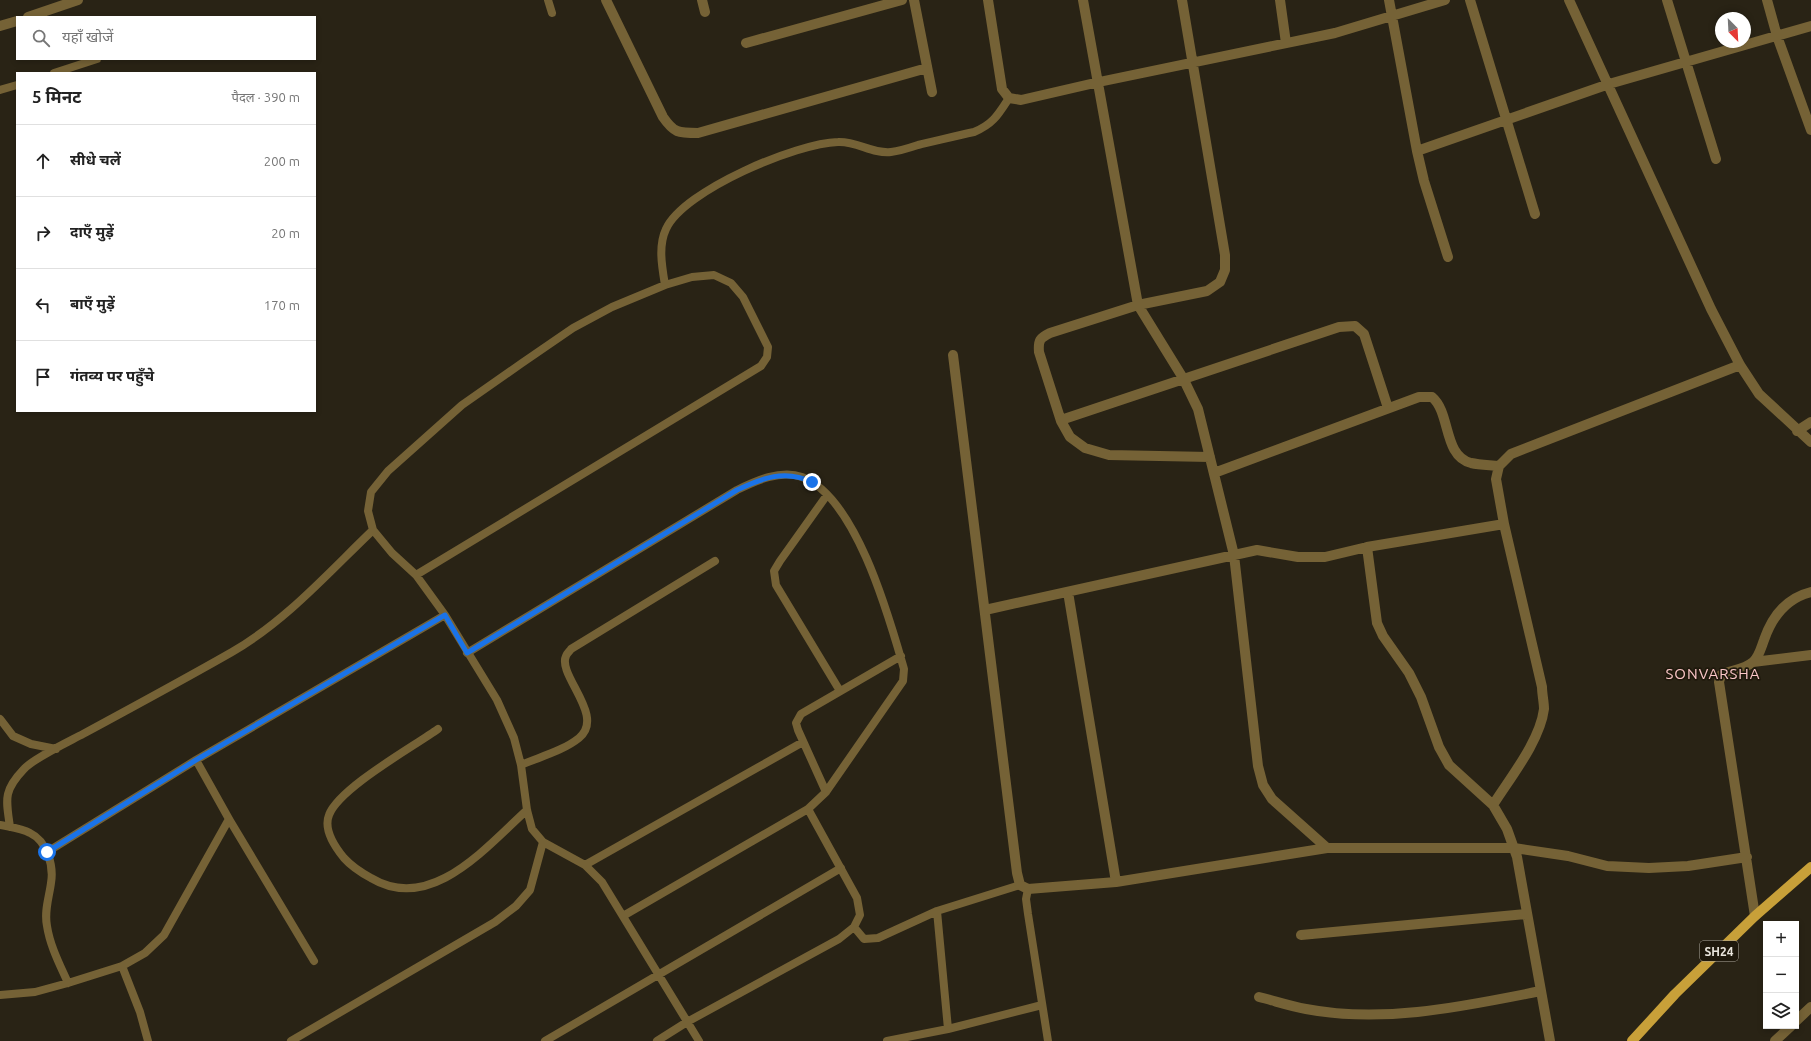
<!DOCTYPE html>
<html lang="hi">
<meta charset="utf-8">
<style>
:root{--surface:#fff;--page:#f6f6f6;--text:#222;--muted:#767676;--line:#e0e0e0}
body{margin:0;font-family:Ubuntu,"Noto Sans Devanagari",sans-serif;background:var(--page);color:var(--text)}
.controls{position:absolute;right:12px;bottom:12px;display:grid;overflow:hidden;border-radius:0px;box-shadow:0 2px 6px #0003}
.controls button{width:36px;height:36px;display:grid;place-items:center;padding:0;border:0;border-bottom:1px solid var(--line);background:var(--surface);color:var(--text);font:20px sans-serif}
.compass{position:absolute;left:1715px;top:12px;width:36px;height:36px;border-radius:50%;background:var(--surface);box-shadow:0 2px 6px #0003;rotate:156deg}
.stop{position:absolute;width:12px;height:12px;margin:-9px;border:3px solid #1a73e8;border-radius:50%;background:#fff}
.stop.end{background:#1a73e8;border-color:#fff;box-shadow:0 1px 4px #0008}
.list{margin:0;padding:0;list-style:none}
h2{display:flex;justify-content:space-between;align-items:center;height:52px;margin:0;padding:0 16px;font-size:17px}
h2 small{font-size:13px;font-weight:400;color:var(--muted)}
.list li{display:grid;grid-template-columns:26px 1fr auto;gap:12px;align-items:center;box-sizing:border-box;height:72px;padding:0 16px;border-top:1px solid var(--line)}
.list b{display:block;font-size:15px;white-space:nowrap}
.list em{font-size:13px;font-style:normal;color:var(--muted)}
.icon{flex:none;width:22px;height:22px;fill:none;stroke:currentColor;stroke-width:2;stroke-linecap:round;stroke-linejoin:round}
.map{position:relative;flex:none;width:1811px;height:1041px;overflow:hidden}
.search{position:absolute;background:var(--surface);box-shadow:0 2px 6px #0003;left:16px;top:16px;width:300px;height:44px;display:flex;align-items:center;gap:10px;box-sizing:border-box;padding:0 14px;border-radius:0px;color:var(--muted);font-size:15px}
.panel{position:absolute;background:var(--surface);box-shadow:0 2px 6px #0003;left:16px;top:72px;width:300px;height:340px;border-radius:0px}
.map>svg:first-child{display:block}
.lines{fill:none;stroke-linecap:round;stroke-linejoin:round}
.service{stroke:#756236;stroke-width:8}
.minor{stroke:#756236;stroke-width:10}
.primary{stroke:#c8a039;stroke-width:10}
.route{stroke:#1a73e8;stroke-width:5}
.labels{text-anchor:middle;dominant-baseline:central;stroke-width:3.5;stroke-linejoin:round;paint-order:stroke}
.shield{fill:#1f190c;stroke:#ada89e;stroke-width:1}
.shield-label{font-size:12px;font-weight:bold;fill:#eae6dd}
.quarter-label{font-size:15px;letter-spacing:1px;fill:#fcc7c8;stroke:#1f190c}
</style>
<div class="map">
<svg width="1811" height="1041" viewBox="0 0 1811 1041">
<rect width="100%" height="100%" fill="#292315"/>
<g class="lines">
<path class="service" d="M548,0L552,13
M54,73L97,59
M0,90L17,85
M665,285C662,267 658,246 666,229C684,190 797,143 838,142C857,141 872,154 891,152C900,151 909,148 918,145C936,141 955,136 974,132C993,124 998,115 1009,98
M827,495L780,561L774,571L776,585L840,691
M416,575L761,366L767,357L768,347L743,297L731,283L714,275L692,277L665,285L612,307L573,328L522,363L462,405L388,471L371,492L368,511L373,530L392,553L416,575L445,615L497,700L514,738L521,765L527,810L532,829L543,842L585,865L602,882L699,1041
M467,653L737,490C755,481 781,469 802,477C856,497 889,617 904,669L903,681L826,792L808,809L623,916
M0,719L13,736L31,744L56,749
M438,729C413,747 339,788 329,815C323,830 335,847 344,858C352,867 360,872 371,878C431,914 486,847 527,810
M196,760L229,819L314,961
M521,765C539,757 563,751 579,738C606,716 557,675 566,656C567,653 570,651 571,649L715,561
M826,792L798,730L796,723L801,714L901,656
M0,825C9,827 21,828 30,833C47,841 54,866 51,883C49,898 44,911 47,926C50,946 60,965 68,983
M10,827C6,799 3,791 24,769C34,758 68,742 83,734C133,707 183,680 232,652C286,621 329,572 373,530
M47,852L196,760L445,615
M585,865L803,742
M1028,889L1026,899L1028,914L1048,1041
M937,911L948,1029
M854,927L864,939L878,938L937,911L1020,885
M122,966L140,1012L148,1041
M0,995L35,992L68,983L122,966L145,953L164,935L229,819
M291,1041L495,922L516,906L530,890L543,842
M545,1041L841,868
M657,1041L687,1022L839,939L854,927L860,915L857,898L808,809
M887,1041L948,1029L1042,1005"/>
<path class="minor" d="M606,0L663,117C674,133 678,133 698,133L927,68
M702,0L705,12
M914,0L932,92
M988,0L1002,89L1009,98L1021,100L1099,82L1335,33L1445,0
M1083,0L1138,305L1183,378L1198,409L1234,555L1258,766L1263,785L1272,799L1327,848
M1182,0L1225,255V270L1220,282L1207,291L1138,305L1050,333C1040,338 1038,340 1039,352L1061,421L1070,437L1085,448L1109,455L1210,457
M1280,0L1286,43
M1389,0L1417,151L1424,181L1448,257
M1470,0L1535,214
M1569,0L1711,309L1740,365L1759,394L1811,442
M1667,0L1716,159
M1767,0L1777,36L1811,130
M28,17L78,0
M0,26L17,21
M746,43L902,0
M1417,151L1609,84L1811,26
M953,355L1017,873L1020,885L1028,889L1116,882L1327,848H1514L1568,856L1607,866L1649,868L1688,866L1747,857
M1061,420L1339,327L1355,326L1364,334L1388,408
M1797,431L1811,422
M1214,473L1419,397H1432C1451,413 1443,456 1471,463C1480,465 1490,465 1499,466
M1367,547L1377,623L1383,636L1409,673L1421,697L1439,747L1449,765L1493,805L1507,829L1517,857L1550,1041
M1068,592L1116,882
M985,610L1257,550L1298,557H1325L1367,547L1504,524
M1753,662L1811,655
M1493,805C1510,778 1540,741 1544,709C1544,702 1542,694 1542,687L1504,524L1496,479L1499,466L1511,454L1740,365
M1755,916L1719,682L1721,675C1731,670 1744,670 1753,662C1759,657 1761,648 1764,640C1772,617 1786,598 1811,592
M1301,935L1526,914
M1259,997C1275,1001 1290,1006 1306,1009C1384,1024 1465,1006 1541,991
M1796,1021L1811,1007
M1775,1041L1791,1026"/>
<path class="primary" d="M1632,1041L1675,994L1755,916L1811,867"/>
</g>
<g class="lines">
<path class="route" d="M47,852L196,760L445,615L467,653L737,490C762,478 785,469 812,482"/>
</g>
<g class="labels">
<rect class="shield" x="1700" y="941" width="38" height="20" rx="3"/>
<g class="shield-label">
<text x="1719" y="951">SH24</text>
</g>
<g class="quarter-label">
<text x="1713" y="673">SONVARSHA</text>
</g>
</g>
</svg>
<div class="controls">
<button>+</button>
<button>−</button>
<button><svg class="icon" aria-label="layers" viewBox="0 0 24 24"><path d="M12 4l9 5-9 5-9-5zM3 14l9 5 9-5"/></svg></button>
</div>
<svg class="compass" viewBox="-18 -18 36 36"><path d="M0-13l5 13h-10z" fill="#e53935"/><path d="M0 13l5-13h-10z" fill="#767676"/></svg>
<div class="stop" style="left:47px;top:852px"></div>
<div class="stop end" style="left:812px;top:482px"></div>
<div class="search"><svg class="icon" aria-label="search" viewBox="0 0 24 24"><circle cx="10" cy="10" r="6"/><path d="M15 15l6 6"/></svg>यहाँ खोजें</div>
<section class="panel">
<h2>5 मिनट<small>पैदल · 390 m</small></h2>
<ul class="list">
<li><svg class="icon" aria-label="ahead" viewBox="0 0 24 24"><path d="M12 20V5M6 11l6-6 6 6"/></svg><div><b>सीधे चलें</b></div><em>200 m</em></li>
<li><svg class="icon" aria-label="right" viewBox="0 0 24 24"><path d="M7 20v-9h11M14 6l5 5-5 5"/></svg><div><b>दाएँ मुड़ें</b></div><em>20 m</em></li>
<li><svg class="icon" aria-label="left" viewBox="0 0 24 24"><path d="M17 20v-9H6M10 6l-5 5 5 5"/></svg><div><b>बाएँ मुड़ें</b></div><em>170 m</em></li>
<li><svg class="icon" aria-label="arrive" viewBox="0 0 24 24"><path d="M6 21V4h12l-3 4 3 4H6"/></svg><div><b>गंतव्य पर पहुँचे</b></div></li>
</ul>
</section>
</div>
